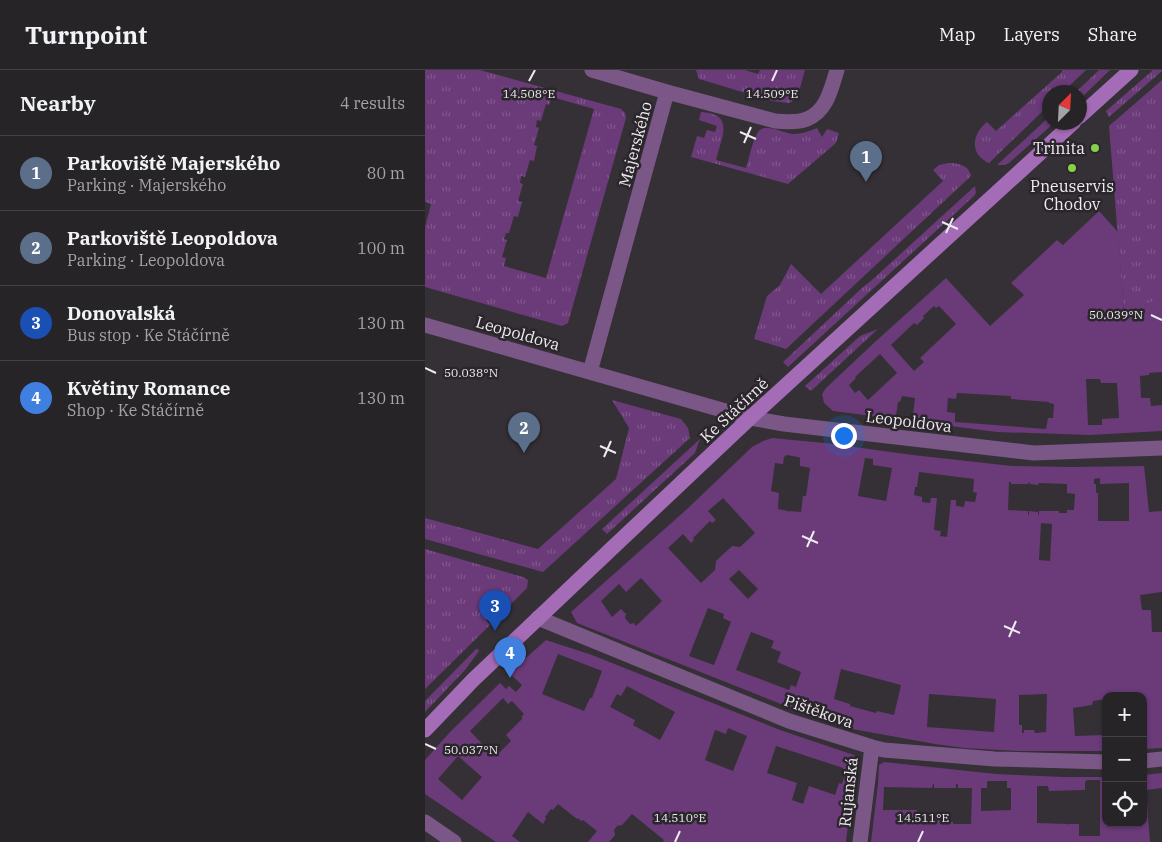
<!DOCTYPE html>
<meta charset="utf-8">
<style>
:root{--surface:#272428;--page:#333034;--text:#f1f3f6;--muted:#a4a4a8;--line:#434145;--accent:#1a73e8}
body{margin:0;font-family:"IBM Plex Serif",serif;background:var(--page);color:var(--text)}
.controls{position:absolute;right:15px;bottom:15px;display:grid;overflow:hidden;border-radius:10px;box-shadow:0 1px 4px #0004}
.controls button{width:45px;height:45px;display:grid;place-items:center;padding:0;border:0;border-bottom:1px solid var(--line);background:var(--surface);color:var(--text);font:25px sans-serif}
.compass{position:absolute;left:617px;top:15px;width:45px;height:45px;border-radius:50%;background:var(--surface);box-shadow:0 1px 4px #0004;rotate:24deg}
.you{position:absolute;left:418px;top:365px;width:18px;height:18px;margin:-12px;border:4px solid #fff;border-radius:50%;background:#1a73e8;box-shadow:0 0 0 8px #1a73e833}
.badge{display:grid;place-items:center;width:32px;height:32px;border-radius:50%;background:var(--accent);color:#fff;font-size:16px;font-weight:700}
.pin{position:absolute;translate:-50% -41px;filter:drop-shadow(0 1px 2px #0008)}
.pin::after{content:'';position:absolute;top:26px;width:18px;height:15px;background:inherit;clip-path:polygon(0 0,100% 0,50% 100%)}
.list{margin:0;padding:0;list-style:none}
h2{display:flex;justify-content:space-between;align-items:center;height:65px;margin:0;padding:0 20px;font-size:21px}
h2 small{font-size:16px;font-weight:400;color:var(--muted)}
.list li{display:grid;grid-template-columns:32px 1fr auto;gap:15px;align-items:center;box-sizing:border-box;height:75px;padding:0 20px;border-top:1px solid var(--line)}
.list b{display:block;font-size:19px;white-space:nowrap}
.list p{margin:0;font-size:16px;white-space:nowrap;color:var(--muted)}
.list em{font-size:16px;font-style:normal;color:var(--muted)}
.icon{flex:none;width:28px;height:28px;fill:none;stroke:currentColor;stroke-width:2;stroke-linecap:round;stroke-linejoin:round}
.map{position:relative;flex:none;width:737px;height:772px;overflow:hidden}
header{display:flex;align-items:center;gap:30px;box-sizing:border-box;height:70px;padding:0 25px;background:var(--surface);border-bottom:1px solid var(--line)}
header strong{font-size:24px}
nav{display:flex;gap:28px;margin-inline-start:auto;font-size:18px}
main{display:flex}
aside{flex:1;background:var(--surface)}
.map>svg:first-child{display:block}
.grass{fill:url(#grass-tufts);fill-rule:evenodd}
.garden{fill:#6a3a79;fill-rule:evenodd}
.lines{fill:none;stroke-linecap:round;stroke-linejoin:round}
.street{stroke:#7b5787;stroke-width:15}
.secondary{stroke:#a46bb6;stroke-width:15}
.ticks{fill:none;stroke:#eeebef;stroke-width:2}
.poi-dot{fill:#86cf4b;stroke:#2a262c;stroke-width:2}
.labels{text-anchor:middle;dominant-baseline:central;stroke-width:5;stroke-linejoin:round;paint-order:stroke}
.street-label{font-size:16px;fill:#eeebef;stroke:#2a262c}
.poi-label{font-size:16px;fill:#eeebef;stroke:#2a262c;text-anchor:end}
.ticks-label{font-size:12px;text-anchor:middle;fill:#eeebef;stroke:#2a262c;stroke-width:5;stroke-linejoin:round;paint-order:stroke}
</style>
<header>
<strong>Turnpoint</strong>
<nav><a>Map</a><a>Layers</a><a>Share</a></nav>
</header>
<main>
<aside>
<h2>Nearby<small>4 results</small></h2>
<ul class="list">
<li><span class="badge" style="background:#5c6f8a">1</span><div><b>Parkoviště Majerského</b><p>Parking · Majerského</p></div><em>80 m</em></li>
<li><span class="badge" style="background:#5c6f8a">2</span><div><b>Parkoviště Leopoldova</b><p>Parking · Leopoldova</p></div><em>100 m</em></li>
<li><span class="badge" style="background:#1a4fb4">3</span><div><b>Donovalská</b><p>Bus stop · Ke Stáčírně</p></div><em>130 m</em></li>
<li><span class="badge" style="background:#3f7fe0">4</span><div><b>Květiny Romance</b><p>Shop · Ke Stáčírně</p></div><em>130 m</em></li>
</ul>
</aside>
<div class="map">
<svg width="737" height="772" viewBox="0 0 737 772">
<defs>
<pattern id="grass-tufts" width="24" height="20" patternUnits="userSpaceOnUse" patternTransform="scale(1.25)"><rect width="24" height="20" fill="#6a3a79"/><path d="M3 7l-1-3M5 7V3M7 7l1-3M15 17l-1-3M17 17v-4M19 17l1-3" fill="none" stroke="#80578c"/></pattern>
</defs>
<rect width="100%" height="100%" fill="#343036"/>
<path class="grass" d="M0,0H55L196,39L200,43L201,48L143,253L137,256L0,217V157L6,134L0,132ZM127,27L169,39L121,208L79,196L81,188L77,187L82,170L79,169L81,163H84L89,146L93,147L97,132L93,131L98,114L95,113L96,106L100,107L105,90L109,91L112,76L109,75L114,58L111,57L112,50L116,51L121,34L124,35Z
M271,0H320L333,4L335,0H380L373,25L369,30L364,33L347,31L274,9Z
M637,0H661L638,22H624V35L564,93C544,84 547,64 562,52L571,61L637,2Z
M674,0H685L655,29L654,22H651Z
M728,0H737V1L684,47L681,41Z
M737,10V228L699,243L684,56Z
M276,42C311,44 296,68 291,90L321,98C324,90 328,67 334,61C341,53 360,64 369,64C376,64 385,61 392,58L397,67L402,59L414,63L411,73L363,114L266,87L272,66L279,68L282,60L290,62L292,56L274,50Z
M624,47V52L629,53L584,93L580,95H572Z
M523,93C533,93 544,95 546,106L361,279L329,269L342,226L355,215L366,194L396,224L518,111L508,100L514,95Z
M550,116L551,123L549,126L363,297L358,292L437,218L448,209Z
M453,259L386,321L380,316L435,266Z
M187,330L256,349L263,358L265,368L118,502L0,469V448L113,479L191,409L204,358Z
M275,369L270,383L182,464L177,459Z
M0,479L98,507L103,510L102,518L78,542L74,538L61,550L65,555L0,619Z
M51,579H53L54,581L40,600L0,642V631Z"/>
<path class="garden" d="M674,141L693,162L699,242L737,228V302L724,303V305L715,306L716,328H725L726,336L737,335V361L665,365L572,362L408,341L399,333L397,324L401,318L451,271L521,208L565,256L599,225L586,213L632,170L638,175ZM509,236L511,238L514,236L531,254L495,288L499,292L489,301L466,275L489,253L492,255L499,248L498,246ZM455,284L472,303L443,330L434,320L430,323L424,315L431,308L430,307ZM661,309H675L676,313H692L694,348L677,349V355H663ZM532,323L586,326V329L624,332V333L629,334L628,348H623L621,359L530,352V343L522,342L523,328L531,329ZM477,326L490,328L488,345L491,347L490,350L471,346L473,332H475Z
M347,368L400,373L488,385L587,396L644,397L719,396L724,442L737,441V522L715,525L717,540H726L727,562H737V678L718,679V626H681V629L668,631L667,635L648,638L650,666L681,665V681H593L539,678L510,674L427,659L356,634L152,553L146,542L261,440L327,377L338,371ZM362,385L373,387L375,388V396L385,398L381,426H378L376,442L365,441L364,442L363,441L353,439L354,423L346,421L350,393L358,394L359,387ZM440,388L448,389V395L467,398L461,431L433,426ZM494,402L549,409L548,422L552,423L550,432L540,431L539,437L531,436V430H526L522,467L515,466L516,461L509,460L512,428H506L505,433L497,432V427L489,425L490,417H492ZM669,409L675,408V414L704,413V451H673V423H671V414H669ZM584,412H586V414H603L604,412L605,413V414L613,415L614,413L642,414V423L650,424L649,440H642V443H634V441H614V445H613V442L604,441V445H603V441L583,440ZM298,428L330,463L315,477L307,476L291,491L290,500L276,513L243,478L258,464L266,473L269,470L268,468L285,451L287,453L291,450L283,441ZM616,453L627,454L625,491L614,490ZM314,500L333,519L323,529L304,509ZM216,508L237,531L211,556L209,553L205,554L200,548L201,544L196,539L187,547L176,531L194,514L201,522ZM283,538L299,544L298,548L306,552L289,595L264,586ZM326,562L349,571L346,578L356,582L352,592L376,602L371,617L366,615L364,620L311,600ZM416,599L476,615L469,645L452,641L451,643L425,636V634L409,629ZM504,624L571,629L569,662L502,657ZM622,624L621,662L610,663L609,660H599V663H597V655H594V625Z
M121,570L167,585L355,660L429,685L431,687L421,772H238L239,770L207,744L197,755L192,756L189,760L190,765L184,772H163L172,761L158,750L156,751L153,748L152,749L133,734L128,740L126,739L120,747L121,749L118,754L103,742L87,766L95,772H71L0,724V690L25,662L75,613L81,619L84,616L91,622L97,615L84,603ZM133,584L177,601L167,628H165L159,641L117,624ZM202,616L250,642L235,670L208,655L210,650L185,637L192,624L196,626ZM78,628L83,634L87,631L99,644L96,647L98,648L81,665L86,671L74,683L68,678L65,682L45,661ZM303,658L322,666L308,701L280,690L290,660L301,664ZM351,676L418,698V700L421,701L417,714L414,713L410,725L384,716L378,734L367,730L372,713L342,703ZM33,686L57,707L37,730L13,709Z
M459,692L571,704L639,707H681V753H718V705L737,703V718L721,720L725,772H446L453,714L454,695ZM662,710H675V766H654V754H644V756L643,754L612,753V716H623L624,721L660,720V712ZM562,711H582V718H586V740L556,741V718H562ZM509,713V718H531V714H533V718H547L546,754H528V752H517V749H516V747H509V749H496L495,746H492V740H458L459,717L507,718L508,714Z"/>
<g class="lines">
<path class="street" d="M167,0L242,22
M0,255L325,348L359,354L609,383L737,378
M165,302L242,22L350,51C360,52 372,53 382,49C402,41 406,19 412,0
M113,548L364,651L447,677L459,680L570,689L681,692
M718,691L737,689
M0,752L29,772
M435,772L447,677"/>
<path class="secondary" d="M654,47L706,0
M0,660L48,610L183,482L325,348L649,52"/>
</g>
<path class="ticks" d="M104,11L110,0M347,11L352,0M315,62L331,69M319,73L326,57M517,152L533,159M521,163L528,148M726,245L737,250M0,298L11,303M175,376L191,383M179,387L186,371M377,466L393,473M382,477L389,461M579,556L595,563M584,567L591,551M0,674L11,679M250,772L255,761M493,772L498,761"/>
<g class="poi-dot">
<circle cx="670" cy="78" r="5"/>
<circle cx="647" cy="98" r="5"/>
</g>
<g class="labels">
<g class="street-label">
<text transform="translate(210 74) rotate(-75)">Majerského</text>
<text transform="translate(93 263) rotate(16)">Leopoldova</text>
<text transform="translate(309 340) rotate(-43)">Ke Stáčírně</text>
<text transform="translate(484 351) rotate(7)">Leopoldova</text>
<text transform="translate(394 641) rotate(19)">Pištěkova</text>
<text transform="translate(423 722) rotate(-84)">Rujanská</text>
</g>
<g class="poi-label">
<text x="660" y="78">Trinita</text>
<text x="647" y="116" text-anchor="middle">Pneuservis<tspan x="647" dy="18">Chodov</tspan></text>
</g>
</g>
<g class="ticks-label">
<text x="104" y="28">14.508°E</text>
<text x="347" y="28">14.509°E</text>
<text x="691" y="249">50.039°N</text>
<text x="46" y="307">50.038°N</text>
<text x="46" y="684">50.037°N</text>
<text x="255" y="752">14.510°E</text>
<text x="498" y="752">14.511°E</text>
</g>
</svg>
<div class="controls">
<button>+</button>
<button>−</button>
<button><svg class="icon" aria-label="locate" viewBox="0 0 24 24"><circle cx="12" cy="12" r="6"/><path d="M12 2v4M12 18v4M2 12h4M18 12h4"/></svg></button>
</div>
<svg class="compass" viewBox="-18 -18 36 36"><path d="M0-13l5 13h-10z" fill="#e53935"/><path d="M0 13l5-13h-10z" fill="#a4a4a8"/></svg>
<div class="you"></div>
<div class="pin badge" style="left:441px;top:112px;background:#5c6f8a">1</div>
<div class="pin badge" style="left:99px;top:383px;background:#5c6f8a">2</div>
<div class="pin badge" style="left:70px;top:561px;background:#1a4fb4">3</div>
<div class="pin badge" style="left:85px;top:608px;background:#3f7fe0">4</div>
</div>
</main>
